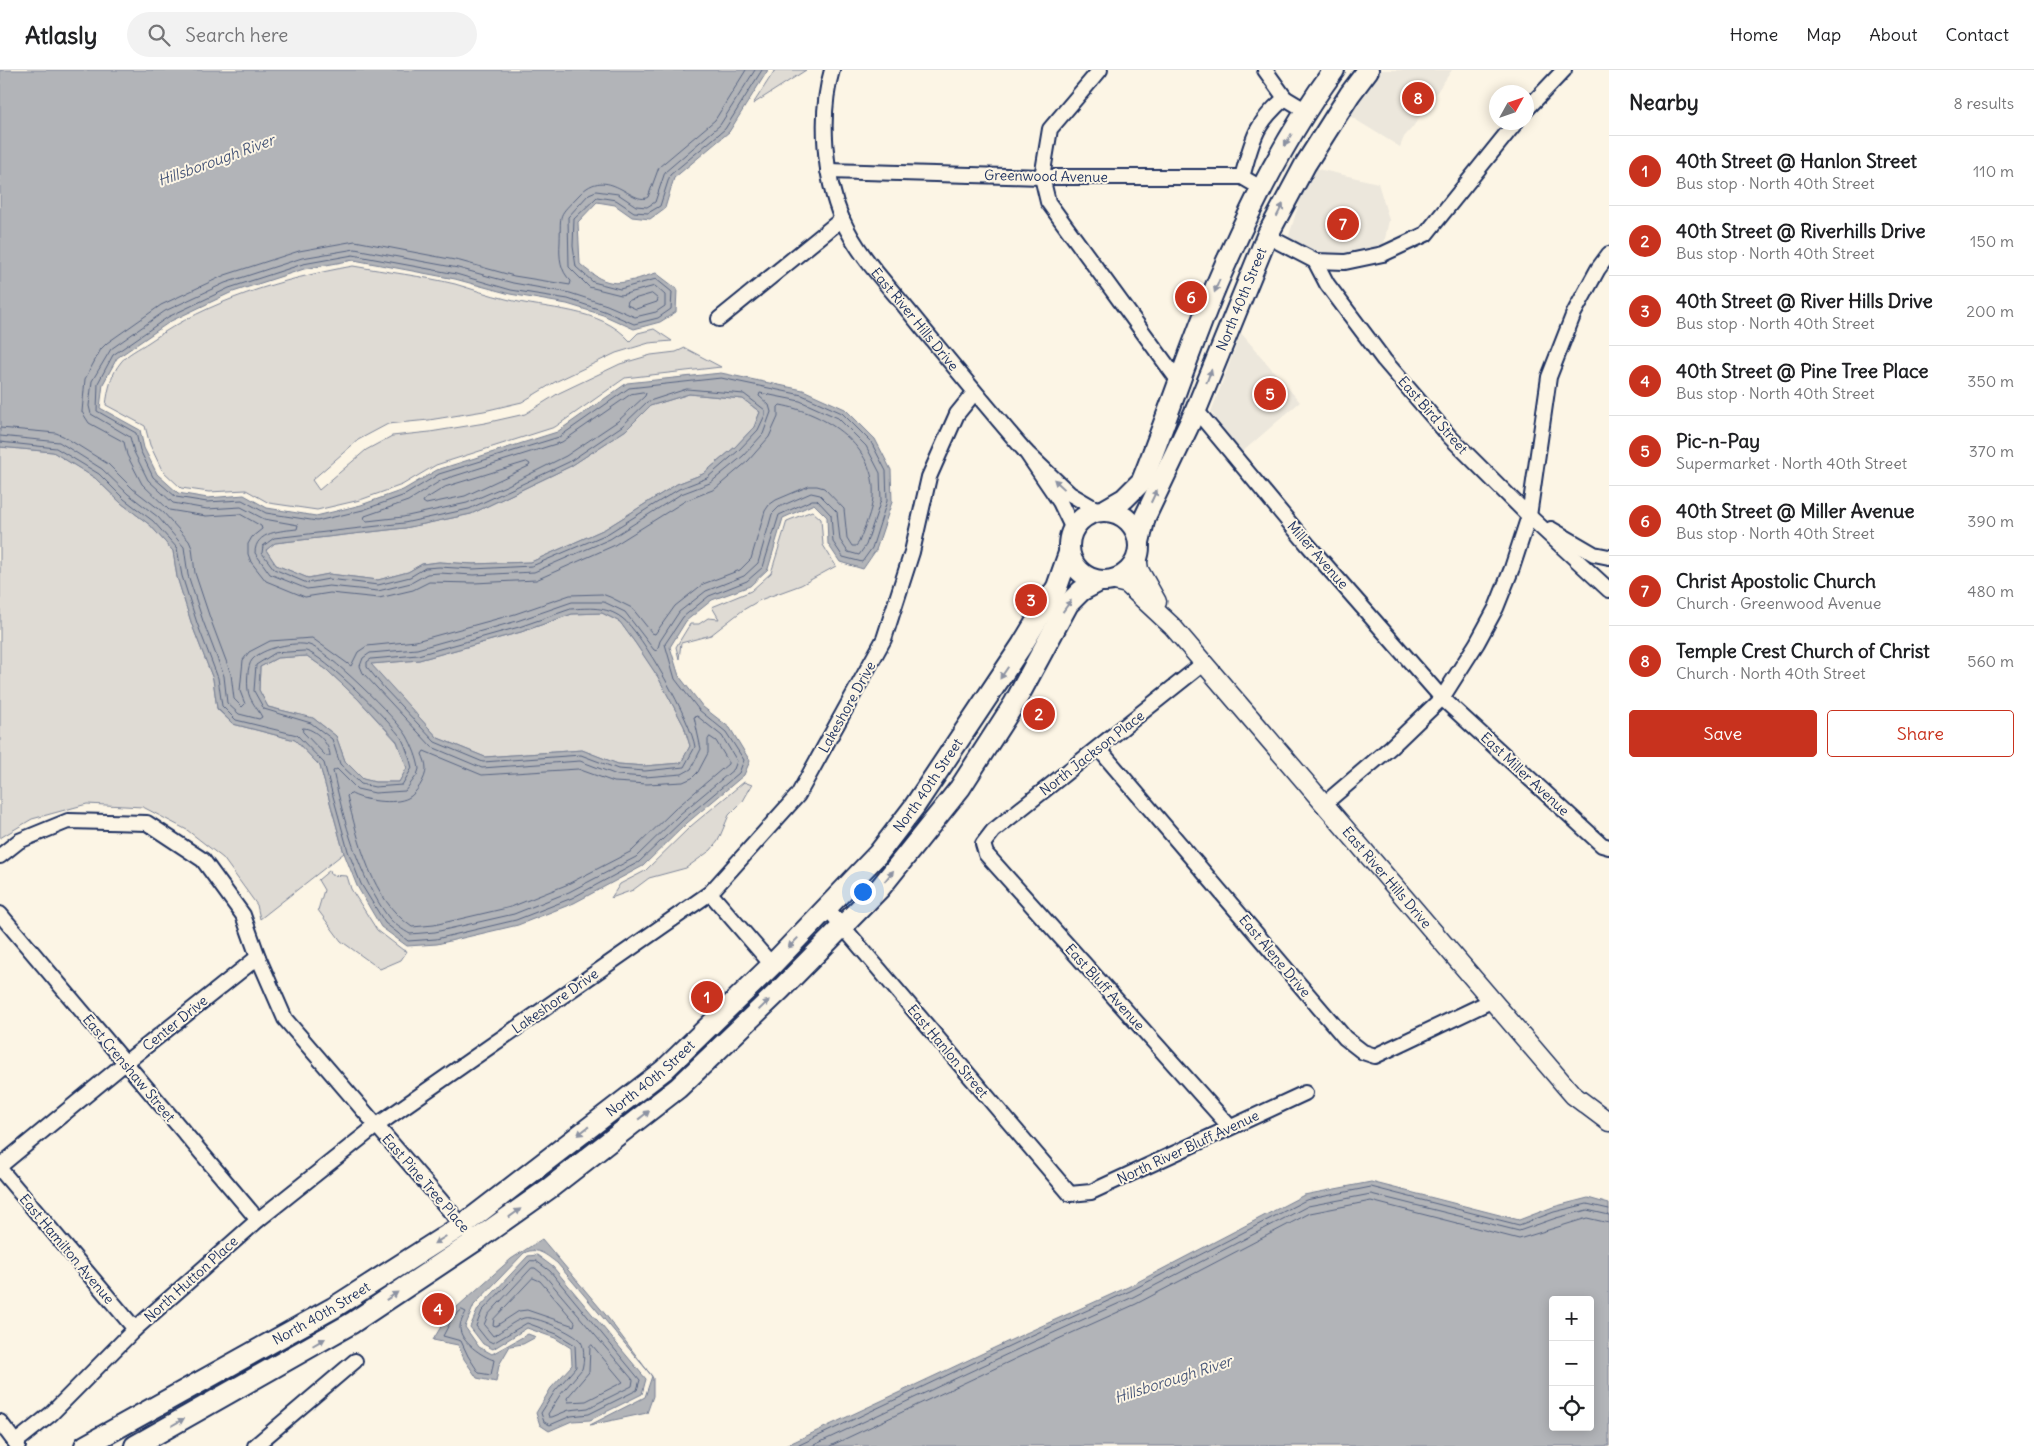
<!DOCTYPE html>
<meta charset="utf-8">
<style>
:root{--surface:#fff;--page:#f2f2f2;--text:#202124;--muted:#757577;--line:#e0e0e0;--accent:#c8321e}
body{margin:0;font-family:Delius,sans-serif;background:var(--page);color:var(--text)}
.controls{position:absolute;right:15px;bottom:15px;display:grid;overflow:hidden;border-radius:5px;box-shadow:0 2px 12px #0003}
.controls button{width:45px;height:45px;display:grid;place-items:center;padding:0;border:0;border-bottom:1px solid var(--line);background:var(--surface);color:var(--text);font:25px sans-serif}
.compass{position:absolute;left:1489px;top:15px;width:45px;height:45px;border-radius:50%;background:var(--surface);box-shadow:0 2px 12px #0003;rotate:50deg}
.you{position:absolute;left:862px;top:821px;width:18px;height:18px;margin:-12px;border:4px solid #fff;border-radius:50%;background:#1a73e8;box-shadow:0 0 0 8px #1a73e833}
.badge{display:grid;place-items:center;width:32px;height:32px;border-radius:50%;background:var(--accent);color:#fff;font-size:16px;font-weight:700}
.pin{position:absolute;translate:-50% -50%;border:2px solid #fff;box-shadow:0 1px 5px #0006}
.list{margin:0;padding:0;list-style:none}
h2{display:flex;justify-content:space-between;align-items:center;height:65px;margin:0;padding:0 20px;font-size:21px}
h2 small{font-size:16px;font-weight:400;color:var(--muted)}
.list li{display:grid;grid-template-columns:32px 1fr auto;gap:15px;align-items:center;box-sizing:border-box;height:70px;padding:0 20px;border-top:1px solid var(--line)}
.list b{display:block;font-size:19px;white-space:nowrap}
.list p{margin:0;font-size:16px;white-space:nowrap;color:var(--muted)}
.list em{font-size:16px;font-style:normal;color:var(--muted)}
.actions{display:flex;gap:10px;padding:15px 20px}
.actions a{flex:1;padding:11px 0;border:1px solid var(--accent);border-radius:5px;text-align:center;font-size:18px;color:var(--accent)}
.actions .main{background:var(--accent);color:#fff}
.icon{flex:none;width:28px;height:28px;fill:none;stroke:currentColor;stroke-width:2;stroke-linecap:round;stroke-linejoin:round}
.map{position:relative;flex:none;width:1609px;height:1376px;overflow:hidden}
header{display:flex;align-items:center;gap:30px;box-sizing:border-box;height:70px;padding:0 25px;background:var(--surface);border-bottom:1px solid var(--line)}
header strong{font-size:24px}
nav{display:flex;gap:28px;margin-inline-start:auto;font-size:18px}
.search{width:350px;height:45px;background:var(--page);display:flex;align-items:center;gap:12px;box-sizing:border-box;padding:0 18px;border-radius:28px;color:var(--muted);font-size:19px}
main{display:flex}
aside{flex:1;background:var(--surface)}
.map>svg:first-child{display:block}
.built{fill:#ece7dc}
.green{fill:#dfdbd4;stroke:#7d8599}
.water{fill:#b2b4b8;stroke:#767f94;fill-rule:evenodd}
.lines{fill:none;stroke-linecap:round;stroke-linejoin:round}
.shore{stroke:#576482;stroke-width:1}
.minor-casing{stroke:#1b2f5e;stroke-width:18}
.tertiary-casing{stroke:#1b2f5e;stroke-width:21}
.secondary-casing{stroke:#1b2f5e;stroke-width:24}
.minor{stroke:#fcf5e5;stroke-width:14}
.tertiary{stroke:#fcf5e5;stroke-width:18}
.secondary{stroke:#fcf5e5;stroke-width:20}
.oneway{fill:#8c92a2}
.labels{text-anchor:middle;dominant-baseline:central;stroke-width:4;stroke-linejoin:round;paint-order:stroke}
.street-label{font-size:14px;fill:#1b2f5e;stroke:#fcf5e5}
.water-label{font-size:15px;font-style:italic;fill:#485779;stroke:#fcf5e5}
</style>
<header>
<strong>Atlasly</strong>
<div class="search"><svg class="icon" aria-label="search" viewBox="0 0 24 24"><circle cx="10" cy="10" r="6"/><path d="M15 15l6 6"/></svg>Search here</div>
<nav><a>Home</a><a>Map</a><a>About</a><a>Contact</a></nav>
</header>
<main>
<div class="map">
<svg width="1609" height="1376" viewBox="0 0 1609 1376">
<rect width="100%" height="100%" fill="#fcf5e5"/>
<filter id="ink" filterUnits="userSpaceOnUse"><feTurbulence type="fractalNoise" baseFrequency=".02" numOctaves="2"/><feDisplacementMap in="SourceGraphic" scale="10" xChannelSelector="R" yChannelSelector="G"/><feConvolveMatrix kernelMatrix="1 2 1 2 8 2 1 2 1" color-interpolation-filters="sRGB"/></filter>
<g filter="url(#ink)">
<path class="built" d="M1375,0H1452L1412,58L1404,67L1400,77L1348,45L1314,95L1318,99L1378,113L1389,150L1383,178L1346,185H1317L1288,169L1310,97Z
M1241,263L1300,332L1241,383L1211,342Z"/>
<path class="green" d="M775,0H806L753,34Z
M353,196C387,202 422,206 455,214C472,219 489,225 506,229C547,240 600,237 630,271L638,263L654,259L672,271L649,273L616,283L555,312L522,332L484,341L429,350L388,354L358,370L312,410L319,420L366,380L392,366L430,362L485,353L525,344L559,323L620,294L651,285L676,282L685,278L721,297L625,308L555,357L436,395L402,415L360,430L317,440L269,433L246,420L209,422L181,418L162,400L150,375L145,356L106,335C108,320 111,304 121,292C127,284 140,278 149,272C210,230 281,209 353,196Z
M689,324L743,329L760,342L754,357L735,377L703,404L677,414L605,459L531,492L473,494L439,492L422,494L408,502L378,510L329,504L308,508L276,495L266,480L275,473L405,458L471,444L571,396L626,360L650,336Z
M0,377L53,382L95,408L121,433L150,455L173,481L177,507L192,555L213,609L217,639L233,654L295,670L320,696L344,783L260,849L257,835L223,788L187,760L143,737L87,734L32,749L0,768Z
M812,441L821,449L823,475L836,496L801,515L760,530L743,540L711,565L681,573L679,589L676,577L690,554H699L708,548L719,549L712,537L751,521L771,503L787,451Z
M602,543L620,552L636,574L658,607L684,656L690,676L681,693L645,696L618,694L582,680L485,687L438,668L370,594L419,590L521,562L572,544Z
M307,586L327,600L358,629L397,672L407,698L399,712H375L363,709L345,691L336,666L313,648L268,637L259,620L260,597L277,588Z
M744,712L752,715L743,731L729,745L718,771L711,780L686,798L649,808L633,820L611,828L620,814L645,801L691,756Z
M330,800L331,805L347,806L351,819L377,860L403,880L407,881L401,890L380,899L341,871L318,840L324,820L318,810Z"/>
<path class="water" d="M0,0H768L729,62L674,108L665,138L650,149L632,147L615,135L597,132L578,152L580,194C610,221 621,214 656,203L677,219L676,242L660,252L634,259L603,245L567,234L510,224L455,209L354,190L304,199L230,223L171,251L117,288L103,314L100,338L140,360L144,378L157,404L178,423L208,428L244,425L267,438L316,446L361,435L403,420L437,400L557,362L627,313L721,303L803,320L845,339L875,369L891,400L892,432L876,480L863,499L840,492L828,474L827,447L814,434L783,448L768,499L750,516L712,530L686,551L670,577L679,606L703,637L730,658L750,691L744,705L687,753L643,796L574,833L518,855L437,874L407,876L381,857L357,816L344,783L320,696L295,670L233,654L217,638L213,609L192,555L177,507L173,481L150,455L121,433L95,408L53,382L0,377ZM689,324L743,329L760,342L754,357L735,377L703,404L677,414L605,459L531,492L473,494L439,492L422,494L408,502L378,510L329,504L308,508L276,495L266,480L275,473L405,458L471,444L571,396L626,360L650,336ZM602,543L620,552L636,574L658,607L684,656L690,676L681,693L645,696L618,694L582,680L485,687L438,668L371,594L419,590L521,562L572,544ZM307,586L327,600L358,629L397,671L407,698L399,712H375L363,709L345,691L336,666L313,648L268,637L259,620L260,597L277,588Z
M1371,1112L1519,1150L1553,1137L1588,1128L1609,1134V1376H785L1026,1263L1128,1217L1304,1125ZM1553,1230H1590V1357H1553Z
M542,1169L605,1244L653,1308V1326L647,1343L590,1355L645,1327L652,1306L557,1193C547,1186 538,1176 524,1183L474,1235L465,1257L479,1277L492,1284L528,1264L536,1267L523,1274L510,1276L499,1295L496,1312L477,1308L464,1289L458,1275L433,1270L448,1245L511,1189Z
M537,1185L553,1197L646,1309L642,1324L590,1350L572,1351L549,1361L540,1355L536,1343L551,1318L572,1295L571,1278L555,1268L527,1258L493,1279L483,1274L470,1257L478,1239L528,1186Z"/>
<g class="lines">
<path class="shore" d="M652,224L658,229L657,232L636,239L627,235L628,231Z
M687,319L744,324L765,340V345L758,360L738,381L707,408L679,419L607,464L532,496L473,499L439,497L425,498L410,507L378,515L329,509L307,513L274,499L262,483L263,476L274,468L404,453L469,439L569,392L622,356L647,332Z
M643,322L646,323L645,326L618,351L566,386L508,415L467,433L403,447L367,451L364,449L365,446L408,431L442,410L562,372L631,324Z
M0,358L56,363L63,366L108,394L133,419L163,442L189,471L192,478L195,503L210,548L231,604L234,629L242,637L245,634L240,621L243,590L249,582L270,571L312,568L351,596L358,582L367,576L416,571L515,544L570,525L602,524L610,527L632,538L652,563L655,564L675,536L703,514L740,500L751,489L765,441L769,435L776,430L809,416H817L824,418L844,439L847,468L852,476H856L859,472C864,458 872,441 873,427C877,376 825,343 780,335L778,337V347L769,367L748,391L715,419L685,431L613,476L536,510L474,513L429,512L413,520L379,528L330,523L305,527L266,511L251,492L248,484V474L252,467L262,459L261,456L240,444L206,446L169,440L142,414L127,385L124,372L89,353L82,342L85,309L101,279L107,273L161,235L225,205L299,181L355,171L460,191L514,206L570,215L571,211C560,201 559,187 560,172C561,141 557,148 579,125C608,93 633,137 648,127L659,97L715,50L746,0
M0,366L59,372L102,399L128,424L158,447L184,477L188,505L203,551L224,606L227,633L239,644L259,649L262,647C258,639 249,630 248,620C247,613 247,596 252,590C262,578 295,571 309,575C326,579 398,650 407,666C412,675 418,689 419,699L417,705L405,721L375,723L357,719L337,699L333,701C344,751 358,806 389,848C394,854 403,860 410,864L435,862L514,844L569,822L636,787L680,744L734,699L737,691L722,666L697,646L694,647L701,679L691,699L682,704L645,707L617,705L580,691L482,698L432,677L363,603L360,596L363,588L370,583L417,579L517,551L572,532H604L625,542L654,580L657,581L660,571L679,542L706,521L744,506L758,493L772,444L779,437L811,423L820,425L837,442L840,470L848,482L859,485L866,475L881,430L880,403L866,376L838,348L800,331L760,323L759,326L769,335L771,342L763,364L743,386L710,413L681,424L610,469L534,502L474,505L439,503L427,504L411,513L378,521L329,516L307,519L270,504L255,483C255,461 282,461 297,459L298,455L264,449L241,437L207,439L173,433L148,410L134,382L130,367L91,344L89,336L92,311L111,279L165,241L225,213L302,188L355,179L458,198L513,213L570,223L607,235L635,247L656,242L665,236V225L655,216L621,225L589,217L569,197L568,147L589,124L596,121L618,124L636,136L647,137L655,132L665,102L720,55L755,0
M0,372L56,378L99,404L124,429L153,451L177,478L182,506L197,553L218,608L222,636L236,650L297,665L324,693L348,781L361,814L385,853L408,871L436,869L516,850L572,828L639,792L684,749L739,703L744,690L726,662L699,640L675,609L665,574L683,547L709,526L747,511L763,497L779,445L812,430H817L831,445L833,472L843,487L862,492L872,478L887,431L886,401L871,372L842,343L802,325L721,308L629,318L559,367L439,404L405,425L363,440L317,451L266,443L242,430L207,432L176,427L153,407L140,380L136,363L97,341L98,313L113,285L168,247L229,218L303,194L353,185L456,204L511,220L568,229L604,241L634,254L658,248L671,239L672,222L656,209L620,219L593,212L576,197L573,176L574,149L597,127L616,130L634,142L648,143L660,136L670,105L725,59L762,0
M527,392L530,394L529,396L465,426L426,434L423,432L424,430L445,417Z
M571,539C589,538 606,536 622,548C642,562 692,653 695,677L684,697L645,701L618,699L581,685L483,692L435,672L384,618L367,597V592L371,589L418,585L519,557Z
M306,581C323,585 391,652 402,669C406,677 410,689 412,698L402,715L375,717L361,714L340,694L332,669L311,653L264,639L254,621L256,595L275,583Z
M303,658C315,658 330,674 330,686H326L303,662Z
M710,667L716,671L728,691V694L675,739L632,781L566,815L511,837L434,855L412,857C371,829 359,772 347,726L350,723C363,731 395,735 408,728C416,724 426,708 426,699C426,693 424,689 422,684L424,681L482,705L578,699L614,712L647,714L683,712L692,708L698,702L708,683V670Z
M536,1191L550,1201L640,1310L637,1320L589,1344L571,1346L550,1355L544,1352L541,1343L555,1321L576,1297L575,1275L557,1264L527,1253L493,1273L487,1270L476,1256L482,1241L530,1191Z
M532,1198H535L545,1206L633,1310L632,1316L588,1338L569,1340L552,1347H549L548,1344L560,1325L582,1299C584,1292 585,1278 581,1272C575,1263 534,1245 524,1248C513,1251 503,1261 493,1266L484,1255L488,1245Z
M533,1208L540,1211L575,1252L574,1256L527,1240L519,1241L496,1256L493,1255L494,1249Z
M462,1240L466,1242C464,1246 460,1252 460,1257C459,1271 483,1287 494,1290L491,1305L479,1303L468,1286L461,1271L443,1266L452,1249Z
M592,1275L623,1312L586,1331L568,1332L567,1328L589,1302L590,1277Z
M797,1376L1028,1267L1130,1221L1306,1130L1371,1117L1519,1155L1554,1142L1587,1134L1609,1139
M812,1376L1031,1273L1133,1227L1308,1136L1371,1124L1519,1161L1556,1148L1587,1140L1609,1145
M830,1376L1034,1280L1136,1234L1310,1143L1371,1131L1519,1169L1587,1148L1609,1153"/>
<g class="minor-casing">
<g id="minor">
<path id="s1" d="M832,0C819,44 824,107 842,149C857,183 884,211 907,239C946,287 985,335 1026,382"/>
<path d="M1100,0L1050,59L1042,107L1048,132L1180,313"/>
<path d="M1265,0L1285,28L1305,40"/>
<path d="M1526,40L1564,0"/>
<path d="M828,101L1042,107H1242L1261,118"/>
<path d="M1242,107C1253,69 1254,55 1285,28"/>
<path d="M1267,166L1315,191L1327,214L1384,290L1450,367L1529,446L1609,520"/>
<path d="M1315,191L1345,192L1383,184L1426,164L1516,52"/>
<path d="M719,249L842,149"/>
<path d="M1196,340L1308,475L1442,628L1602,775L1609,777"/>
<path d="M1073,459L1060,432L1026,382L1070,424L1099,441"/>
<path d="M1551,459L1594,484L1609,487"/>
<path d="M1204,593L993,761L983,774L986,784L1230,1057"/>
<path d="M1099,679L1345,968L1363,982L1375,986L1491,931"/>
<path d="M1323,735L1391,677L1442,628L1477,573L1496,538L1512,498L1529,446L1549,307L1574,243L1598,199L1609,184"/>
<path d="M0,786L19,771L68,751L147,753L203,790L243,845L258,887L285,949L467,1161"/>
<path d="M710,823L772,895"/>
<path d="M827,838L1070,1124L1091,1122L1305,1023"/>
<path d="M0,844L258,1150"/>
<path d="M0,1096L125,993L258,887"/>
<path d="M0,1099L135,1259"/>
<path d="M0,1352L18,1376"/>
<path d="M16,1372L51,1344L135,1259L258,1150L376,1056L710,823L798,725L884,569L912,482L929,407L957,344L974,323"/>
<path d="M255,1376L355,1291"/>
</g>
</g>
<g class="tertiary-casing">
<g id="tertiary">
<path d="M1137,486L1139,500L1157,532"/>
<path id="s2" d="M1111,510L1127,514L1172,556L1573,1025L1609,1052"/>
</g>
</g>
<g class="secondary-casing">
<g id="secondary">
<path d="M1105,440L1124,429L1142,411C1170,342 1192,270 1222,202C1253,131 1288,63 1334,0"/>
<circle cx="1104" cy="476" r="35"/>
<path id="s3" d="M1139,472L1145,447L1196,340L1267,166L1305,95L1350,24L1368,0"/>
<path id="s4" d="M85,1376L333,1238L463,1155L664,1000L772,895L878,784L914,737L1022,575L1057,517L1069,483"/>
<path d="M135,1376L352,1253L475,1171L551,1117L678,1018L781,919L880,818L960,718L1014,634L1068,534L1081,521L1100,511"/>
</g>
</g>
<use href="#minor" class="minor"/>
<use href="#tertiary" class="tertiary"/>
<use href="#secondary" class="secondary"/>
</g>
<defs><path id="oneway-solid" d="M-6-.8H1V-3.2L6.5 0L1 3.2V.8H-6Z" transform="scale(1.25)"/></defs>
<g class="oneway">
<use href="#oneway-solid" transform="translate(1288 70) rotate(120)"/>
<use href="#oneway-solid" transform="translate(1280 140) rotate(-63)"/>
<use href="#oneway-solid" transform="translate(1217 216) rotate(111)"/>
<use href="#oneway-solid" transform="translate(1209 306) rotate(-69)"/>
<use href="#oneway-solid" transform="translate(1059 414) rotate(-137)"/>
<use href="#oneway-solid" transform="translate(1154 426) rotate(-65)"/>
<use href="#oneway-solid" transform="translate(1067 536) rotate(-54)"/>
<use href="#oneway-solid" transform="translate(1004 603) rotate(124)"/>
<use href="#oneway-solid" transform="translate(889 806) rotate(-51)"/>
<use href="#oneway-solid" transform="translate(793 873) rotate(134)"/>
<use href="#oneway-solid" transform="translate(764 935) rotate(-44)"/>
<use href="#oneway-solid" transform="translate(644 1045) rotate(-38)"/>
<use href="#oneway-solid" transform="translate(583 1061) rotate(142)"/>
<use href="#oneway-solid" transform="translate(515 1143) rotate(-36)"/>
<use href="#oneway-solid" transform="translate(440 1170) rotate(148)"/>
<use href="#oneway-solid" transform="translate(392 1226) rotate(-34)"/>
<use href="#oneway-solid" transform="translate(319 1272) rotate(-30)"/>
<use href="#oneway-solid" transform="translate(178 1352) rotate(-30)"/>
</g>
</g>
<g class="labels">
<g class="street-label">
<text transform="translate(1046 106) rotate(1)">Greenwood Avenue</text>
<text stroke="none"><textPath href="#s3" startOffset="264">North 40th Street</textPath></text>
<text stroke="none"><textPath href="#s1" startOffset="276">East River Hills Drive</textPath></text>
<text transform="translate(1433 345) rotate(49)">East Bird Street</text>
<text transform="translate(1318 485) rotate(49)">Miller Avenue</text>
<text transform="translate(847 637) rotate(-61)">Lakeshore Drive</text>
<text transform="translate(1092 683) rotate(-38)">North Jackson Place</text>
<text transform="translate(1525 704) rotate(43)">East Miller Avenue</text>
<text stroke="none"><textPath href="#s4" startOffset="1081">North 40th Street</textPath></text>
<text stroke="none"><textPath href="#s2" startOffset="409">East River Hills Drive</textPath></text>
<text transform="translate(1275 886) rotate(50)">East Alene Drive</text>
<text transform="translate(1105 917) rotate(48)">East Bluff Avenue</text>
<text transform="translate(555 931) rotate(-35)">Lakeshore Drive</text>
<text transform="translate(175 953) rotate(-39)">Center Drive</text>
<text transform="translate(948 981) rotate(50)">East Hanlon Street</text>
<text transform="translate(129 998) rotate(50)">East Crenshaw Street</text>
<text stroke="none"><textPath href="#s4" startOffset="676">North 40th Street</textPath></text>
<text transform="translate(1188 1077) rotate(-25)">North River Bluff Avenue</text>
<text transform="translate(426 1113) rotate(49)">East Pine Tree Place</text>
<text transform="translate(67 1179) rotate(50)">East Hamilton Avenue</text>
<text transform="translate(191 1209) rotate(-42)">North Hutton Place</text>
<text stroke="none"><textPath href="#s4" startOffset="271">North 40th Street</textPath></text>
</g>
<g class="water-label">
<text transform="translate(216 90) rotate(-20)">Hillsborough River</text>
<text transform="translate(1173 1309) rotate(-18)">Hillsborough River</text>
</g>
</g>
</svg>
<div class="controls">
<button>+</button>
<button>−</button>
<button><svg class="icon" aria-label="locate" viewBox="0 0 24 24"><circle cx="12" cy="12" r="6"/><path d="M12 2v4M12 18v4M2 12h4M18 12h4"/></svg></button>
</div>
<svg class="compass" viewBox="-18 -18 36 36"><path d="M0-13l5 13h-10z" fill="#e53935"/><path d="M0 13l5-13h-10z" fill="#757577"/></svg>
<div class="you"></div>
<div class="pin badge" style="left:707px;top:927px">1</div>
<div class="pin badge" style="left:1039px;top:644px">2</div>
<div class="pin badge" style="left:1031px;top:530px">3</div>
<div class="pin badge" style="left:438px;top:1239px">4</div>
<div class="pin badge" style="left:1270px;top:324px">5</div>
<div class="pin badge" style="left:1191px;top:227px">6</div>
<div class="pin badge" style="left:1343px;top:154px">7</div>
<div class="pin badge" style="left:1418px;top:28px">8</div>
</div>
<aside>
<h2>Nearby<small>8 results</small></h2>
<ul class="list">
<li><span class="badge">1</span><div><b>40th Street @ Hanlon Street</b><p>Bus stop · North 40th Street</p></div><em>110 m</em></li>
<li><span class="badge">2</span><div><b>40th Street @ Riverhills Drive</b><p>Bus stop · North 40th Street</p></div><em>150 m</em></li>
<li><span class="badge">3</span><div><b>40th Street @ River Hills Drive</b><p>Bus stop · North 40th Street</p></div><em>200 m</em></li>
<li><span class="badge">4</span><div><b>40th Street @ Pine Tree Place</b><p>Bus stop · North 40th Street</p></div><em>350 m</em></li>
<li><span class="badge">5</span><div><b>Pic-n-Pay</b><p>Supermarket · North 40th Street</p></div><em>370 m</em></li>
<li><span class="badge">6</span><div><b>40th Street @ Miller Avenue</b><p>Bus stop · North 40th Street</p></div><em>390 m</em></li>
<li><span class="badge">7</span><div><b>Christ Apostolic Church</b><p>Church · Greenwood Avenue</p></div><em>480 m</em></li>
<li><span class="badge">8</span><div><b>Temple Crest Church of Christ</b><p>Church · North 40th Street</p></div><em>560 m</em></li>
</ul>
<div class="actions"><a class="main">Save</a><a>Share</a></div>
</aside>
</main>
